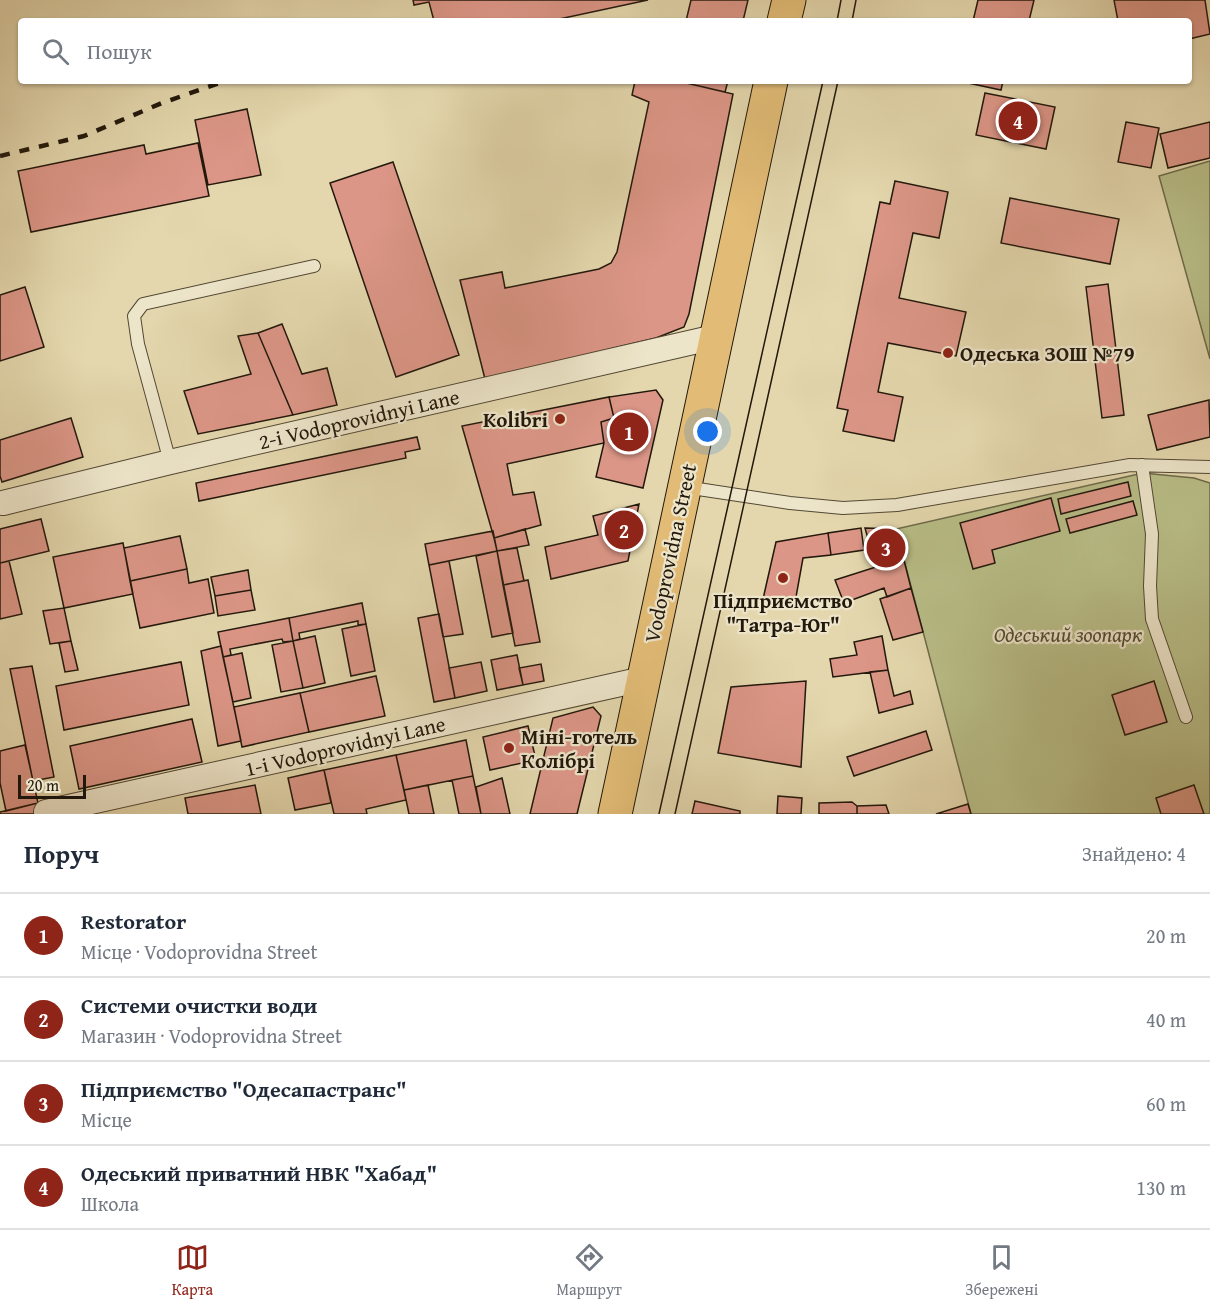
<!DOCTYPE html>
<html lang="uk">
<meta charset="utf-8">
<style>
:root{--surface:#fff;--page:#f6f6f7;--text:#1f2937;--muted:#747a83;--line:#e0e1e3;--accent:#8f2418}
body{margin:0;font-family:"Gentium Book Plus",serif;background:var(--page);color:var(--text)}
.scale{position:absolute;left:18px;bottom:15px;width:68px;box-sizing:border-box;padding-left:6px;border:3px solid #22180c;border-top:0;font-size:16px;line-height:21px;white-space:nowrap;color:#22180c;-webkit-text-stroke:4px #ede5ca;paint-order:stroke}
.you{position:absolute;left:708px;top:432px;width:21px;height:21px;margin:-15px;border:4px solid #fff;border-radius:50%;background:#1a73e8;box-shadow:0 0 0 9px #1a73e833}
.badge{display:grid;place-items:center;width:39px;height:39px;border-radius:50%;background:var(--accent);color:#fff;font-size:20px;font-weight:700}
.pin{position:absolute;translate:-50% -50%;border:3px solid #fff;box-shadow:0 2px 6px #0006}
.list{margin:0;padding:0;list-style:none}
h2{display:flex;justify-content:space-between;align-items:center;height:78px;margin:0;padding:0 24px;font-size:26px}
h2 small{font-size:20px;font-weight:400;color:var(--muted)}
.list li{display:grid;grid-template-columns:39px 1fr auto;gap:18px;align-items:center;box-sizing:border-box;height:84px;padding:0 24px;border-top:2px solid var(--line)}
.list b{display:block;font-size:22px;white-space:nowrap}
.list p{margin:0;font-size:20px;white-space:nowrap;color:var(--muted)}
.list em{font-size:20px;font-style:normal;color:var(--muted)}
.icon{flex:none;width:33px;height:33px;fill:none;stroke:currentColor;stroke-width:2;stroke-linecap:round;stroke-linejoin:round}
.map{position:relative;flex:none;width:1210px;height:814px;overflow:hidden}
.search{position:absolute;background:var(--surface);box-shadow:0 2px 4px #0004;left:18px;right:18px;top:18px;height:66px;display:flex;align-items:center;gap:15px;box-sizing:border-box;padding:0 21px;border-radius:6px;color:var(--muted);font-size:22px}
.sheet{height:414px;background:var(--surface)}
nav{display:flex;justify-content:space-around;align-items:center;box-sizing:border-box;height:84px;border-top:2px solid var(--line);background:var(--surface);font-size:16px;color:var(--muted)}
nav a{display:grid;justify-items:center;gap:3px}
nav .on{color:var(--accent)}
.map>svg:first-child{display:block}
.green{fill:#b8bd87;stroke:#6d6a4a;stroke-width:1.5}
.building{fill:#dc9687;stroke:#22180c;stroke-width:1.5}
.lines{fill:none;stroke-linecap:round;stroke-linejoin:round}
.lane-casing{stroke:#524834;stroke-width:14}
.street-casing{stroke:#524834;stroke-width:26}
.primary-casing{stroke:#22180c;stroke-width:35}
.lane{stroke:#ede5ca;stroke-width:12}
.street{stroke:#ede5ca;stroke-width:24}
.primary{stroke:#e2bc76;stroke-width:33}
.tram{stroke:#22180c;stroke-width:1.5}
.rail{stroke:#22180c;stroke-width:4.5;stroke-dasharray:10 10;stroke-linecap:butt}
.poi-dot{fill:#8f2418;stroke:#ede5ca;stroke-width:2}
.labels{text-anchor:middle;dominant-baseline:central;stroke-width:4.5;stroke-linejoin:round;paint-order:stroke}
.poi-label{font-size:21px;font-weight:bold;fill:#22180c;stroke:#ede5ca;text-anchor:start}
.street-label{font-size:21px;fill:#22180c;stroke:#ede5ca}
.park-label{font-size:21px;font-style:italic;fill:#4f4a31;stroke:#ede5ca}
</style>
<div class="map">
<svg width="1210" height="814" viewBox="0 0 1210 814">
<rect width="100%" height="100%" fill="#e4d7ad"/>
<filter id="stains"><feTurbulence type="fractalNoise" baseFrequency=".00333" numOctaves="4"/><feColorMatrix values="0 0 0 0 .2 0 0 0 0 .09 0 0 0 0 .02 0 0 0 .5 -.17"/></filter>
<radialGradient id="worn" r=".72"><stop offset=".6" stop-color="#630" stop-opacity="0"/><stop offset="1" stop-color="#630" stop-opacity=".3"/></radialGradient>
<path class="green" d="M1210,161V359L1159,176Z
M1143,473L1194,478L1210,483V814H971L896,529Z"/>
<path class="building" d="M413,0H648L550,21H434L429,2L414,5Z
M691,0H748L743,21H686Z
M978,0H1034L1029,21H973Z
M1114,0H1205L1210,34L1189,39V21H1118Z
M635,81H686V83L733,94L689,314L684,327L656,338L485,379L460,280L502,272L505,288L599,269L611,263L617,252L649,102L632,95Z
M686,81H728L725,92L686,83Z
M959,81H1003L1001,90Z
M985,93L1055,107L1046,149L976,135Z
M247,109L261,175L208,185L195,120Z
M1126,122L1159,128L1151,168L1118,162Z
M1210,122V158L1168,168L1160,134Z
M198,143L209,196L31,232L18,171L144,145L146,154Z
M393,162L459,355L396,377L330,183Z
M895,181L948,192L939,238L913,233L899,298L966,312L956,356L888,343L878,392L903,397L894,441L843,431L848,410L837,408L880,202L890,204Z
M1010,198L1119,219L1110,264L1001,243Z
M1108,284L1124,415L1102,418L1086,287Z
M25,287L44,347L0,361V295Z
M282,324L302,374L327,368L337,405L293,415L258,333Z
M258,333L293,415L198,434L184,391L251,374L238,336Z
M656,390L663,400L643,488L596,477L604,443L601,422L614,418L609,397Z
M609,397L614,418L601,422L604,443L507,464L513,495L534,492L541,525L494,538L462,426Z
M1209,400L1210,437L1157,450L1148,415Z
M71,418L83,457L2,482L0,476V440Z
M417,437L420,449L405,452L406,458L199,501L196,483Z
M1128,482L1131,496L1061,514L1058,499Z
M1051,498L1060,531L992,550L995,563L973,569L960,523Z
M1133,501L1137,515L1070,533L1066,519Z
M639,504L628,561L551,579L545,547L598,535L593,516Z
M41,519L49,551L0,563V529Z
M861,528L864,550L831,555L828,533Z
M865,528L896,529L911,588L887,597L884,588L844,603L835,580L876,567Z
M525,529L529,545L497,551L494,538Z
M493,531L497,551L429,565L425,544Z
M828,533L831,555L803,558L796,597L763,599L776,542Z
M180,536L187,569L130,581L124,548Z
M123,543L133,594L64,608L53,557Z
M517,548L524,581L503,585L497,551Z
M497,551L513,633L492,637L476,556Z
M9,561L22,614L0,619V563Z
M449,561L463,634L443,637L429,565Z
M187,569L189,583L208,579L214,613L140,628L130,581Z
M248,570L251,590L215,596L211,577Z
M528,580L540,642L515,646L503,585Z
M911,588L923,632L893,640L880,599Z
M251,590L255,610L218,616L215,596Z
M362,603L366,624L358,625V621L299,633L300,639L293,641L289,618Z
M64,608L71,641L50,644L43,611Z
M439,614L455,698L434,702L418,618Z
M289,618L293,641L283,642L282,639L230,649L231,655L223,657L218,632Z
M366,624L375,671L351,676L342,629Z
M315,636L325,683L303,688L293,641Z
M882,636L888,670L833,677L830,659L857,655L854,642Z
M71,641L78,670L65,672L59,643Z
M293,641L303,688L281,692L272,645Z
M221,646L241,741L218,746L201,651Z
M242,653L251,698L233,702L223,657Z
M517,655L523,685L497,690L491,660Z
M181,662L189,705L64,730L56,686Z
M481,662L487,691L455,698L449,668Z
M541,664L544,681L523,685L519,668Z
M32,666L54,777L33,781L10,669Z
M888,670L894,696L910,691L913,704L879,713L870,672Z
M376,676L385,716L309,732L300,693Z
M806,681L801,767L718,753L731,687Z
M1154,681L1167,722L1125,735L1112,695Z
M300,693L309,732L242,747L234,707Z
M593,707L601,716L577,814H530L553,718Z
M192,719L202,762L79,789L70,746Z
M528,726L536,760L490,770L483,737Z
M926,731L932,750L854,776L847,757Z
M466,740L473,776L404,790L396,755Z
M25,745L38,803L6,811L0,783V751Z
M396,755L406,800L366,809L367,814H334L324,770Z
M324,770L331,803L295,810L288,778Z
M473,776L481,814H459L452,780Z
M502,778L510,814H481L476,787Z
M255,785L261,814H188L185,798Z
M428,785L434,814H409L404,790Z
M1194,785L1204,814H1161L1156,798Z
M778,796L802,798L801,814H777Z
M695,801L740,811V814H692Z
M852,802L857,806V814H819V803Z
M38,803L40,814H0V812Z
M968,804L971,814H936Z
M886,805L889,814H857V806Z"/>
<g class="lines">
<g class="lane-casing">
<path id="lane" d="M170,462L138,344L134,316L143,304L314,266
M1142,465L1152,534L1150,586L1152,619L1186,717
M685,487L790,503L843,508L897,505L1130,465L1210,467"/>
</g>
<g class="street-casing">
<path id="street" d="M3,503L170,462L715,337
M46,812L643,679"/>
</g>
<g class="primary-casing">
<path id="primary" d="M784,21L789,0
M615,814L771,81"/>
</g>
<use href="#lane" class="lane"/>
<use href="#street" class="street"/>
<use href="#primary" class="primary"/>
<path class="tram" d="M837,21L841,0
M852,21L856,0
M659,814L823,81
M675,814L838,81"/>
<path class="rail" d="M0,156L84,136L162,103L225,81"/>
</g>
<g class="poi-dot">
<circle cx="948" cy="353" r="6"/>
<circle cx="560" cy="419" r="6"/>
<circle cx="783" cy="578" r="6"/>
<circle cx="509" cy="748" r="6"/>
</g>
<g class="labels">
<g class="poi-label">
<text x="960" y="353">Одеська ЗОШ №79</text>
<text x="548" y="419" text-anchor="end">Kolibri</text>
<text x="783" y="600" text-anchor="middle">Підприємство<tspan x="783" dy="24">"Татра-Юг"</tspan></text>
<text x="521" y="736">Міні-готель<tspan x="521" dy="24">Колібрі</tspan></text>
</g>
<g class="street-label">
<text transform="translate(359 419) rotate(-13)">2-i Vodoprovidnyi Lane</text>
<text transform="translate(670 553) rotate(-78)">Vodoprovidna Street</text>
<text transform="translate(345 746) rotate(-13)">1-i Vodoprovidnyi Lane</text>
</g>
<g class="park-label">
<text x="1068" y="634">Одеський зоопарк</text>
</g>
</g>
<rect width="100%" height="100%" filter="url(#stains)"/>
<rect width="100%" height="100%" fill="url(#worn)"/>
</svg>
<div class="scale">20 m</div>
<div class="you"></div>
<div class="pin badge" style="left:629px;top:432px">1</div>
<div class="pin badge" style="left:624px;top:530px">2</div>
<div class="pin badge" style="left:886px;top:548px">3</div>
<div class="pin badge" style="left:1018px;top:121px">4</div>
<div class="search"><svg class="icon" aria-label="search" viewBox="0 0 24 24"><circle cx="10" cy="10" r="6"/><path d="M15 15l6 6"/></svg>Пошук</div>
</div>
<section class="sheet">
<h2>Поруч<small>Знайдено: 4</small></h2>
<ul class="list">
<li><span class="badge">1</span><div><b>Restorator</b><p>Місце · Vodoprovidna Street</p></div><em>20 m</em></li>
<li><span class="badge">2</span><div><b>Системи очистки води</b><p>Магазин · Vodoprovidna Street</p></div><em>40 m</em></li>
<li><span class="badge">3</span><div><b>Підприємство &quot;Одесапастранс&quot;</b><p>Місце</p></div><em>60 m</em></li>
<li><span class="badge">4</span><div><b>Одеський приватний НВК &quot;Хабад&quot;</b><p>Школа</p></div><em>130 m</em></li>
</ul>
</section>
<nav>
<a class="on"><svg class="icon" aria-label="map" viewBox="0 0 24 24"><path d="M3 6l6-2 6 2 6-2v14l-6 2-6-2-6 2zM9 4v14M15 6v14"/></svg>Карта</a>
<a><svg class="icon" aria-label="directions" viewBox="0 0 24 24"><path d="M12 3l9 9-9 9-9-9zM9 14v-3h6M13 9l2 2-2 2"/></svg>Маршрут</a>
<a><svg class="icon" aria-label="saved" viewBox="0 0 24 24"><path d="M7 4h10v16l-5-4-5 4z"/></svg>Збережені</a>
</nav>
